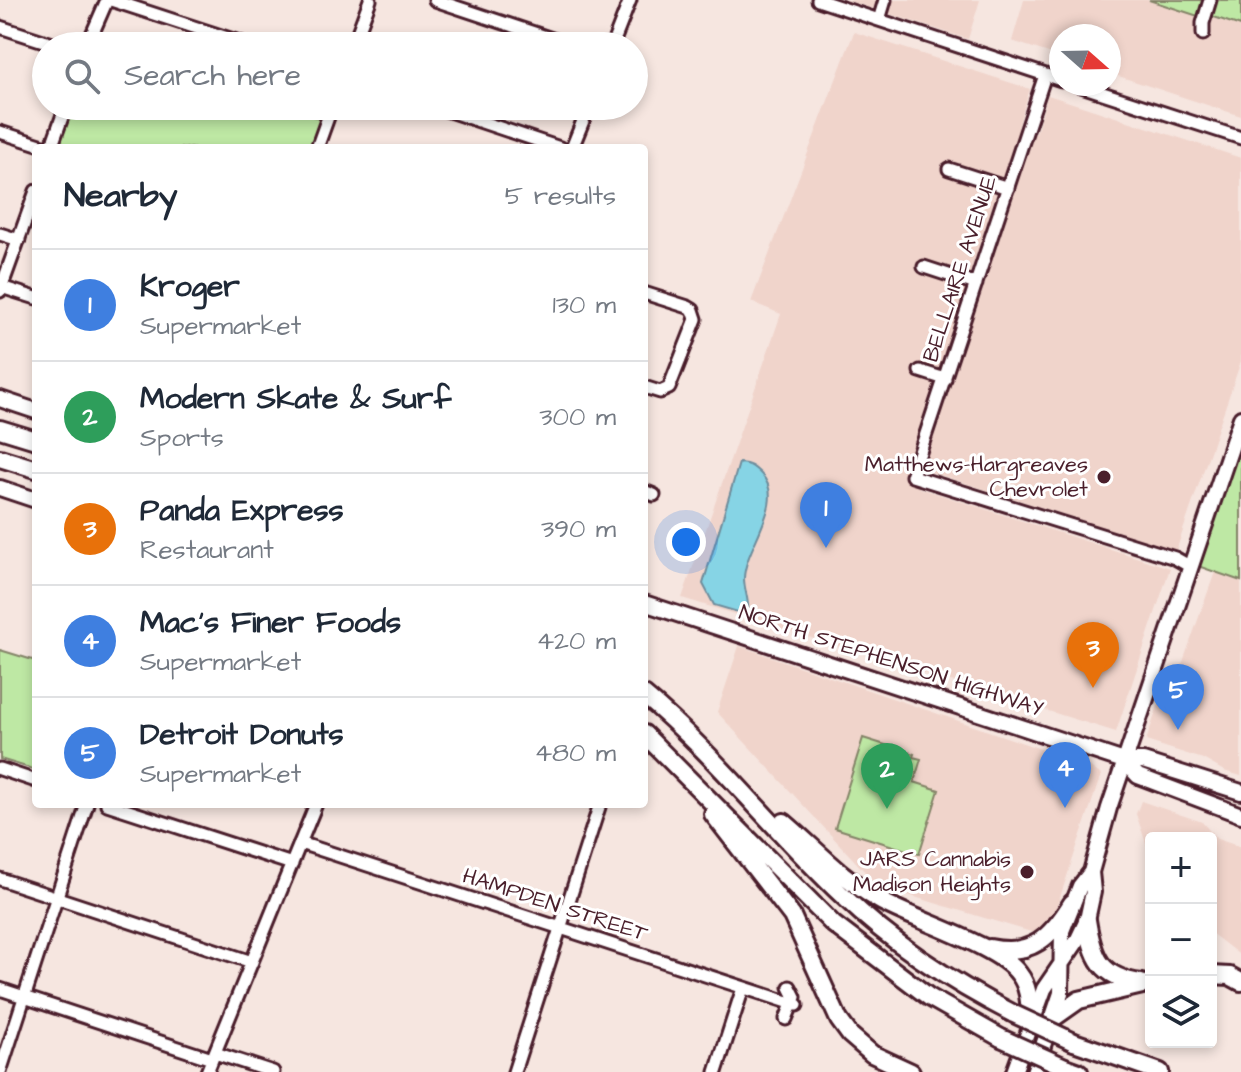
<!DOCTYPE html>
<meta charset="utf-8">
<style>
:root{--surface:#fff;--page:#f6f6f7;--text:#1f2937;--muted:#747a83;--line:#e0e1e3;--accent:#4a1f2b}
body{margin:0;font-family:"Architects Daughter",sans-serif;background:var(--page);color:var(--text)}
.controls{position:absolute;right:24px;bottom:24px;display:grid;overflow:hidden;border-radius:8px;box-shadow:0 4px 12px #0003}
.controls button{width:72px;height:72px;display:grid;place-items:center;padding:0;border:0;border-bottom:2px solid var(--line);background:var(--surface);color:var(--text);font:40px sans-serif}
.compass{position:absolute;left:1049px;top:24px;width:72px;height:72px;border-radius:50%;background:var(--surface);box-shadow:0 4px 12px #0003;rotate:110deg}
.you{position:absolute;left:686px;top:542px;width:28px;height:28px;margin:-20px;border:6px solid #fff;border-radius:50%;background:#1a73e8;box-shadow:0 0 0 12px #1a73e833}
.badge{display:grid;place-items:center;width:52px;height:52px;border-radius:50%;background:var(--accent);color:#fff;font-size:26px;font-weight:700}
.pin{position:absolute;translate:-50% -66px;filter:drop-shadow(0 2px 4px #0008)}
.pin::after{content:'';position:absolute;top:42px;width:28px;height:24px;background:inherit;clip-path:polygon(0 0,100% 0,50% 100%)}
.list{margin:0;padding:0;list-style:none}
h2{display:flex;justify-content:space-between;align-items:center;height:104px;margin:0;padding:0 32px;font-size:34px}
h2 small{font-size:26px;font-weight:400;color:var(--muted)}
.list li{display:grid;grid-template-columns:52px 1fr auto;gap:24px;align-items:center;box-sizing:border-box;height:112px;padding:0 32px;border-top:2px solid var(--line)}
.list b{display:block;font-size:30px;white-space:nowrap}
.list p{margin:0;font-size:26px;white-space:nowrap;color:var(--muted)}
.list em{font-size:26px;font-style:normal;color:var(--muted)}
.icon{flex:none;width:44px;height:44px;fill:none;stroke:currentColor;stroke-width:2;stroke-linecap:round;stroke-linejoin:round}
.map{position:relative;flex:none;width:1241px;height:1072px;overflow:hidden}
.search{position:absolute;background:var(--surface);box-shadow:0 4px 12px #0003;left:32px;top:32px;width:616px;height:88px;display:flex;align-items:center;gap:20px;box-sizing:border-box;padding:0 28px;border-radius:44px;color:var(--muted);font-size:30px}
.panel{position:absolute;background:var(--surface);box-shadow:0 4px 12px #0003;left:32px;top:144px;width:616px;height:664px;border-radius:8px}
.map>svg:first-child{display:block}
.built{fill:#f0d4cb}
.green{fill:#bee8a4;stroke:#848468;stroke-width:2}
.water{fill:#86d4e5;stroke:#6e8c9b;stroke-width:2}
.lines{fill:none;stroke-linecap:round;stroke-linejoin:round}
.minor-casing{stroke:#4a1f2b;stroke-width:17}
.major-casing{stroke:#4a1f2b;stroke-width:20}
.highway-casing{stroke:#4a1f2b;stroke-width:22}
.minor{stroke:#fff;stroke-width:11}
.major{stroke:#fff;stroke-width:14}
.highway{stroke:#fff;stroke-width:16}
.highway-bridge-casing{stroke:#4a1f2b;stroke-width:22;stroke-linecap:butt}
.highway-bridge{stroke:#fff;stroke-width:16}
.poi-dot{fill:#4a1f2b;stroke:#fff;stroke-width:3}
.labels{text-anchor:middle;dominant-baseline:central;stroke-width:6;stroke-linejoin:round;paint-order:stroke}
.street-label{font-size:22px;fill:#4a1f2b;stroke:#fff}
.poi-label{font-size:22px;fill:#4a1f2b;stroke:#fff;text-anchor:end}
</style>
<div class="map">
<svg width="1241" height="1072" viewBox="0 0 1241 1072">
<rect width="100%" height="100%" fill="#f6e6e0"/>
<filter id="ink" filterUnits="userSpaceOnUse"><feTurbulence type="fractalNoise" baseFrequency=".0125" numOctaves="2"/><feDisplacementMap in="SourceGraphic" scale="16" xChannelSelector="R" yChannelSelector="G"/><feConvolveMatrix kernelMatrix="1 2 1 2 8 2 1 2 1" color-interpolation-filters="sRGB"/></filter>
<g filter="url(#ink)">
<path class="built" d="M846,0H980L968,39Z
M1024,0H1149L1241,26V116L1109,73V36H1061V57L1012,41Z
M854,32L1030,89L1018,127L1036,133L1048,95L1241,158V361L1176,551L925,470L919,488L1170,568L1116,732L682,598L781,314L751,302Z
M1215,572L1241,581V776L1224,771L1203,759L1146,741L1158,706L1169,701Z
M739,646L1088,765L1101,775L1054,915L1038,934L878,886L717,712Z
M1141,801L1202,822L1217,839L1241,847V956L1211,933V838H1151V858L1136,814Z"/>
<path class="green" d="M1149,0H1241V26L1208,15L1201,17Z
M71,106H281L322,119L312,148H56Z
M1241,421V581L1192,564Z
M0,650L36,661V770L0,759Z
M863,738L914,754L913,757L921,759L914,782L939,790L919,854L835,828Z"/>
<path class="water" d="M739,463C750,464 753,466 761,474C788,501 745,546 744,578C744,591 750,601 748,615L714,605L703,584Z"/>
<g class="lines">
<g class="minor-casing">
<path id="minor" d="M111,0L252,46
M435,0L573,46
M818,0L1061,80
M879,20L885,0
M0,27L59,46
M1203,34V23L1210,0
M87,46L107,0
M353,46L370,0
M612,46L630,0
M1045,75L912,476L1175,558L1191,567
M1075,84L1241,138
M434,106L560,148
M0,132L50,148
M51,148L66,106
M317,148L332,106
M572,148L589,106
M949,169L1008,188
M0,234L19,240
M924,267L976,284
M1,287L36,298
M0,291L36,191
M644,293L688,307L693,310L696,319L669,388L660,392L644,387
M920,371L945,379
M644,491L654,495
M0,769L36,781
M107,804L292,864
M300,843L797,1005
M0,879L252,962
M0,989L212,1059
M786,1019L795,997L790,987
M215,1053L273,1072
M0,1072L87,804
M207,1072L316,804
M514,1072L600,804
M716,1072L743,988"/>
</g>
<g class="major-casing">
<path id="major" d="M0,399L36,411
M0,488L36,500
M644,603L1124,761H1143L1241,792
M1124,761L1138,776L1241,815
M1014,1072L1044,989L1077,941L1087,920L1093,892L1091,872L1109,808L1241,418
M1034,1072L1061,993L1062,931L1080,886L1091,872"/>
</g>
<g class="highway-casing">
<path id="highway" d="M0,429L36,440
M0,458L36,469
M644,695C716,755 774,831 843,896C892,943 953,983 1014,1014
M644,734L833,924L929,997L1001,1038
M713,814L792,916L839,1020L850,1035L872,1054L911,1072
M784,822C818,851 839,876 879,900C913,920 999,945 1019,974C1031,989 1029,1009 1031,1027
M1087,920C1093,958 1100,977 1141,983
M990,948C1032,957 1051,937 1072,903
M1211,975L1230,976L1241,982
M1052,1019L1079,1000L1151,983
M1074,1042L1160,1072
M1040,1053L1043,1072
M1065,1067L1079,1072"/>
</g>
<use href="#minor" class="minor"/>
<use href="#major" class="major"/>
<use href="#highway" class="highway"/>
<g class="highway-bridge-casing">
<path id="highway-bridge" d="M1014,1014L1074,1042
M1001,1038L1065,1067"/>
</g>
<use href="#highway-bridge" class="highway-bridge"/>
</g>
</g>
<g class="poi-dot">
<circle cx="1104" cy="477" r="8"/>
<circle cx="1027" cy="872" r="8"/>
</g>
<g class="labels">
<g class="street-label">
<text transform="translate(960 269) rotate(-72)">BELLAIRE AVENUE</text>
<text transform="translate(891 661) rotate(18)">NORTH STEPHENSON HIGHWAY</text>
<text transform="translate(555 905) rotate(18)">HAMPDEN STREET</text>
</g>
<g class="poi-label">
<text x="1088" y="464">Matthews-Hargreaves<tspan x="1088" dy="25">Chevrolet</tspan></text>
<text x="1011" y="859">JARS Cannabis<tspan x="1011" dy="25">Madison Heights</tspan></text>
</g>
</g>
</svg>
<div class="controls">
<button>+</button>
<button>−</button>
<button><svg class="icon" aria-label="layers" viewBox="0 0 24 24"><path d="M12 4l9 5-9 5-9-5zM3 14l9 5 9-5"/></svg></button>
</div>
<svg class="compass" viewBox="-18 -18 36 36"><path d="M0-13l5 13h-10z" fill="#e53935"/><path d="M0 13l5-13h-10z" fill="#747a83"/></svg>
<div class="you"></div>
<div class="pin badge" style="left:826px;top:548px;background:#3f7fe0">1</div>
<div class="pin badge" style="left:887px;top:809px;background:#2e9e5b">2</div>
<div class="pin badge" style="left:1093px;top:688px;background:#e8710a">3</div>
<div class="pin badge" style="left:1065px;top:808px;background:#3f7fe0">4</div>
<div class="pin badge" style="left:1178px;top:730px;background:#3f7fe0">5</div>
<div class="search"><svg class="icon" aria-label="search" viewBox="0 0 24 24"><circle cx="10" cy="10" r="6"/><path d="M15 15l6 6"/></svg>Search here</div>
<section class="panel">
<h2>Nearby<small>5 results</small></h2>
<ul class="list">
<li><span class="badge" style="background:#3f7fe0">1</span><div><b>Kroger</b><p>Supermarket</p></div><em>130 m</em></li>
<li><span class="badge" style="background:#2e9e5b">2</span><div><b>Modern Skate &amp; Surf</b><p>Sports</p></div><em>300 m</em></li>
<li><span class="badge" style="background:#e8710a">3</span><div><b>Panda Express</b><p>Restaurant</p></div><em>390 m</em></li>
<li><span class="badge" style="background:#3f7fe0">4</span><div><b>Mac's Finer Foods</b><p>Supermarket</p></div><em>420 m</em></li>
<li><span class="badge" style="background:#3f7fe0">5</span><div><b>Detroit Donuts</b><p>Supermarket</p></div><em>480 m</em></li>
</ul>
</section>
</div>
